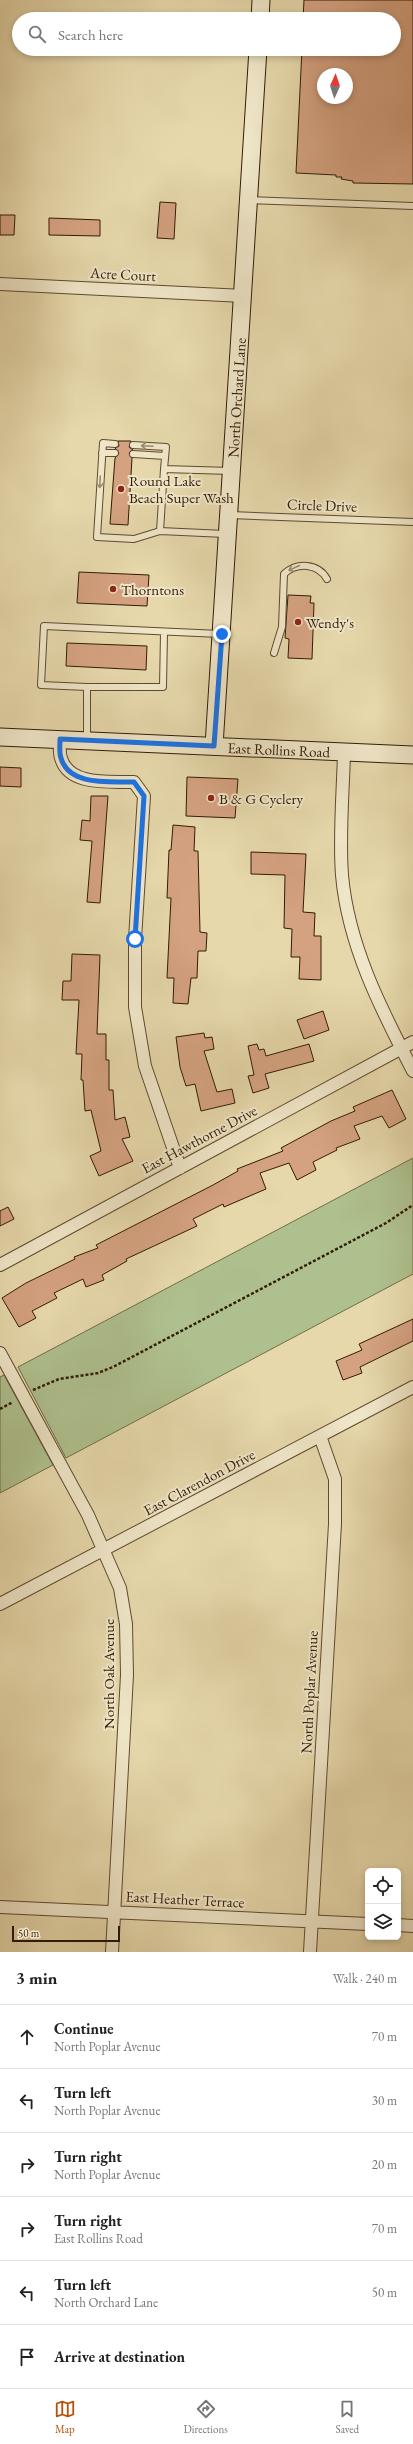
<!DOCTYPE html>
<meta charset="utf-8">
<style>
:root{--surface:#fff;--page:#f6f6f6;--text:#222;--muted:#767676;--line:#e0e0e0;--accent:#b45309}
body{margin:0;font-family:"EB Garamond",serif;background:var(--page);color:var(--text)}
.controls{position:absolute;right:12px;bottom:12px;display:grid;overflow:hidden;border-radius:6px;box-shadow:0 2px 6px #0003}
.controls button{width:36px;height:36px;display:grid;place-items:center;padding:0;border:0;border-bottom:1px solid var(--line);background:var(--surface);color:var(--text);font:20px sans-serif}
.compass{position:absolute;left:317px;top:68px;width:36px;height:36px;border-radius:50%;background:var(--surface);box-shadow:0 2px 6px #0003;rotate:3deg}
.scale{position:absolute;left:12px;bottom:10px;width:108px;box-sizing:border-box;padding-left:4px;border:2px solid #321b07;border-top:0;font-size:11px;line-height:14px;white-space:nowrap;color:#321b07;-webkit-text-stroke:3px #efe6c8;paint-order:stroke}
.stop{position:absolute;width:12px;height:12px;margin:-9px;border:3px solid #1a73e8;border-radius:50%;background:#fff}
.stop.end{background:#1a73e8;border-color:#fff;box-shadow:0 1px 4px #0008}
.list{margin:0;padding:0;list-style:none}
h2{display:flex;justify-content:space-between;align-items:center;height:52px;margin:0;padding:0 16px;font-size:17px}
h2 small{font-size:13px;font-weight:400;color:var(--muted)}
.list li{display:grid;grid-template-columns:26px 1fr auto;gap:12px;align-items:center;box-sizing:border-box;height:64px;padding:0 16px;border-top:1px solid var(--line)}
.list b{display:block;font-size:15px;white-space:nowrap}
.list p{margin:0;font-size:13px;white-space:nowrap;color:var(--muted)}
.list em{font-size:13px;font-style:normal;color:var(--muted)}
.icon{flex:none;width:22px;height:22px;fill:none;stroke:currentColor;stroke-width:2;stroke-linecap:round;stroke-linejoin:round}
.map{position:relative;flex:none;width:413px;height:1952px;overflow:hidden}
.search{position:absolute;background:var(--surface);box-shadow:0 2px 6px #0003;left:12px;right:12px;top:12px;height:44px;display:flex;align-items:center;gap:10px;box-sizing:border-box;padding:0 14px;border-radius:22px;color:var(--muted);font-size:15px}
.sheet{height:436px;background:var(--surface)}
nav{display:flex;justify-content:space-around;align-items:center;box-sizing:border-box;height:56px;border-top:1px solid var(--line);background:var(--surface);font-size:11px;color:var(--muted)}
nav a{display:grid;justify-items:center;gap:2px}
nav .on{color:var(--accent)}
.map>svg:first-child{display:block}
.green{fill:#aec08e;stroke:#706e4a}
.building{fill:#d5a281;stroke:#321b07;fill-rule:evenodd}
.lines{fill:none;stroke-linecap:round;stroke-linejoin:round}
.lane-casing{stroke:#5f4a30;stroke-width:8}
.street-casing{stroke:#5f4a30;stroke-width:14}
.secondary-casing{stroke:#321b07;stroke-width:19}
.path{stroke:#321b07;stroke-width:2.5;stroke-dasharray:3 2;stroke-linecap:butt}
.lane{stroke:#efe6c8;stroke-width:6}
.street{stroke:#efe6c8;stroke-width:12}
.secondary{stroke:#efe6c8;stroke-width:17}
.oneway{stroke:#9a8b71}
.route{stroke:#1a73e8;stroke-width:5}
.poi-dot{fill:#8f2418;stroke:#efe6c8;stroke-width:1.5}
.labels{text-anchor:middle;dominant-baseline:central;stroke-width:4;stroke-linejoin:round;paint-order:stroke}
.street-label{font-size:15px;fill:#321b07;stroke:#efe6c8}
.poi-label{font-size:15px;fill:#321b07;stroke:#efe6c8;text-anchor:start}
</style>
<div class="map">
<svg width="413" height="1952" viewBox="0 0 413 1952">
<rect width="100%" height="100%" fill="#e6d8ab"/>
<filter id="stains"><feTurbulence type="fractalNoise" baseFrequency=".005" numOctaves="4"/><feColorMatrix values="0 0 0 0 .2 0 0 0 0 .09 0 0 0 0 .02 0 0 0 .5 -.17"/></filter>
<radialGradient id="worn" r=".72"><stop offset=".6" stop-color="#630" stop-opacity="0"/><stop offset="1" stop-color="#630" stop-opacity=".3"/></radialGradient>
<path class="green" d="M413,1158V1274L66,1458L18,1367Z
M4,1375L53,1465L0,1493V1377Z"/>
<path class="building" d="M304,0H413V184L353,183V181L341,179L342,177H336V175L296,173L302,49H394V19H303ZM323,74H347V98H323Z
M160,202L176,203L174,239L157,238Z
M0,215H15L14,235H0Z
M49,218L100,220V236L49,235Z
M118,441H131L129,447L133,450L129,453L132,458L128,525L110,524L115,458L119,453L115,448L119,446Z
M79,572L149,575L147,606L77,603Z
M288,595L311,596L310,603H314L312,659L288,658L289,639L285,638Z
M67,643L147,646L146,670L66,666Z
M0,767L21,768V787L0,786Z
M187,777L238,779L235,818L186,816Z
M91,796H108L100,903L87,902L92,841L80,840L82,820L90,821Z
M173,825L195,827L194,851H198L200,932L207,933L206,951H198L197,978H191L188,1004L173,1003L174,978H167L171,898H167L169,850H171Z
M251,852L306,854L303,912L315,913L314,936H321V980L299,979L300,957H291L292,929L284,928L285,875L251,874Z
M72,954L100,955L97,1034H106V1060H109V1090H113L115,1120L125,1117L130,1137L122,1139L133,1161L99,1176L90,1156L101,1151L91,1110L85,1111L83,1080H81L82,1054H76L79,1000H62L63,981H71Z
M323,1011L329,1030L304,1039L297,1020Z
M204,1033L205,1038L212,1037L214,1049L204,1051L217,1092L232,1089L235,1103L201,1111L195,1084L186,1086L180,1067L176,1037Z
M257,1044L259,1050L264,1049L266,1056L309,1044L314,1061L265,1074L269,1088L253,1093L248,1076L254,1075L248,1046Z
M392,1090L406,1119L389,1128L382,1116L354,1126L360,1139L336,1148L337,1150L313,1162L316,1170L297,1180L289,1163L260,1173L266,1189L224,1207L223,1204L193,1219L197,1226L126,1259L127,1261L102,1275L104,1280L86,1287L83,1279L54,1293L57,1298L32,1311L36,1318L19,1327L2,1298L26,1283L75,1259L74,1257L98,1248L96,1245L213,1185L238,1171L237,1169L283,1151L281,1148L331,1121L355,1111L353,1107Z
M8,1207L14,1219L0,1226V1211Z
M413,1319V1341L360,1367L362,1373L343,1380L336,1361L362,1350L359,1344Z"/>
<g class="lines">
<g class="lane-casing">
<path id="lane" d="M249,200L413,206
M115,444L103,443L97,537L134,539L160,531
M133,445L166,447L164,469
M102,453H115
M133,454L165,456
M230,515L413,522
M225,534L160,531L164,469L231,471
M274,653L282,627L284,574C297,562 318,563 327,579
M87,687H163L164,633
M87,740V687L41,685L44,626L220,634"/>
</g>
<g class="street-casing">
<path id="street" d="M0,284L244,296
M60,739C60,745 59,753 61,758C69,787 112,781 134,782L144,796L135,939V1007L145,1066L180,1168
M344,753C343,792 339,836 342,875C348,945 381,1009 413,1071
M0,1265L413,1042
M0,1353L88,1515L120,1588L126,1624L127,1675L112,1952
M0,1604L413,1387
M0,1907L368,1924
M398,1925L413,1926
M310,1952L335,1524V1479L320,1436"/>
</g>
<g class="secondary-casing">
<g id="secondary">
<path d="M260,19L261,0"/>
<path id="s1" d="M0,737L413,755"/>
<path id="s2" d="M214,746L258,49"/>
</g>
</g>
<path class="path" d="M33,1390L59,1379L98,1373L113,1367L386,1223L413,1205
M0,1409L13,1402"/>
<use href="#lane" class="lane"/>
<use href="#street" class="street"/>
<use href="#secondary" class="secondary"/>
</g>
<defs><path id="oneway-shaft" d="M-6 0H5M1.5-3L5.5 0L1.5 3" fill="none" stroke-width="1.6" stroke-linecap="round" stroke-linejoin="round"/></defs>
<g class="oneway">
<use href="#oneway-shaft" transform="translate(147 446) rotate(-177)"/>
<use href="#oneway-shaft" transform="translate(100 482) rotate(93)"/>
<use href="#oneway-shaft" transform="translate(294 568) rotate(155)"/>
</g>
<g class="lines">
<path class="route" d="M135,939L144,796L134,782C112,781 69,787 61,758C59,753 60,745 60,739L214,746L222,634"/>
</g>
<g class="poi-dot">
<circle cx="121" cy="489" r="4"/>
<circle cx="113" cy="589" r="4"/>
<circle cx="298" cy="622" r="4"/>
<circle cx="211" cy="798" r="4"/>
</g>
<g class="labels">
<g class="street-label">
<text transform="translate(123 274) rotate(3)">Acre Court</text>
<text stroke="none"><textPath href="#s2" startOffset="349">North Orchard Lane</textPath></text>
<text transform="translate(322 505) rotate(2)">Circle Drive</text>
<text stroke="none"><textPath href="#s1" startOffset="279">East Rollins Road</textPath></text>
<text transform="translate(199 1139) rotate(-28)">East Hawthorne Drive</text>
<text transform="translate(199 1482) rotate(-28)">East Clarendon Drive</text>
<text transform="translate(108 1674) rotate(-90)">North Oak Avenue</text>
<text transform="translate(309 1692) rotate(-87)">North Poplar Avenue</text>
<text transform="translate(185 1899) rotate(3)">East Heather Terrace</text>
</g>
<g class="poi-label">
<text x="129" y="480">Round Lake<tspan x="129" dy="17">Beach Super Wash</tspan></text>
<text x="121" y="589">Thorntons</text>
<text x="306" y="622">Wendy's</text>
<text x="219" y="798">B &amp; G Cyclery</text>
</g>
</g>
<rect width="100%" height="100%" filter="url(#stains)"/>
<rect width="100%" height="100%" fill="url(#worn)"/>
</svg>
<div class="controls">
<button><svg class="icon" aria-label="locate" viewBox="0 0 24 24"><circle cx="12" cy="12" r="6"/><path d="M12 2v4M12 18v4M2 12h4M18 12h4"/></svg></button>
<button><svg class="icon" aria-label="layers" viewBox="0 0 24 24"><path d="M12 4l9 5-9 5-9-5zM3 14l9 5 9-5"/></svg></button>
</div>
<svg class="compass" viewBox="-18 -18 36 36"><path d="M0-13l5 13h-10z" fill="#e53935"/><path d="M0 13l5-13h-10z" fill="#767676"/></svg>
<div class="scale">50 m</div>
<div class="stop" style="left:135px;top:939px"></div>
<div class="stop end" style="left:222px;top:634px"></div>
<div class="search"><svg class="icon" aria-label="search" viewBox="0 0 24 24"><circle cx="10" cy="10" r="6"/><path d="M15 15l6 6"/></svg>Search here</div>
</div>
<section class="sheet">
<h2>3 min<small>Walk · 240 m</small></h2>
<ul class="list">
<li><svg class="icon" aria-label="ahead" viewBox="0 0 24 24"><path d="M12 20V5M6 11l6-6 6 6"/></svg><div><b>Continue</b><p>North Poplar Avenue</p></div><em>70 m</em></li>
<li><svg class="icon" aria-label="left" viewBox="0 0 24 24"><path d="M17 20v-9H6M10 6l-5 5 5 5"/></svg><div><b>Turn left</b><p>North Poplar Avenue</p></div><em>30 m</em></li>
<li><svg class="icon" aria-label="right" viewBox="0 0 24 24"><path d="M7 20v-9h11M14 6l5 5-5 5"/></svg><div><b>Turn right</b><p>North Poplar Avenue</p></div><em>20 m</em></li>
<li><svg class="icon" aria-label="right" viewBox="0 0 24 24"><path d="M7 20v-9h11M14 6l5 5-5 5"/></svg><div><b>Turn right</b><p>East Rollins Road</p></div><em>70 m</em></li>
<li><svg class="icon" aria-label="left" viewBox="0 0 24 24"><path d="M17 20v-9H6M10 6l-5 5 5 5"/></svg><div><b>Turn left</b><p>North Orchard Lane</p></div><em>50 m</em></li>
<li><svg class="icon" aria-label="arrive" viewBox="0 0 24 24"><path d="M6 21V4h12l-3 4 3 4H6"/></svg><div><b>Arrive at destination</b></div></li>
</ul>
</section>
<nav>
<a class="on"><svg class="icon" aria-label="map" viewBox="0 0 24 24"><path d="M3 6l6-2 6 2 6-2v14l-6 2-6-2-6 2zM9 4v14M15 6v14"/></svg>Map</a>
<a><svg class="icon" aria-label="directions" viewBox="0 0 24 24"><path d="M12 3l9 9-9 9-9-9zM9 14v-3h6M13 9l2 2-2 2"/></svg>Directions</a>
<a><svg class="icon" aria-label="saved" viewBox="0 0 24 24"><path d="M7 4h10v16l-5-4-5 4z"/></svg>Saved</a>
</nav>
